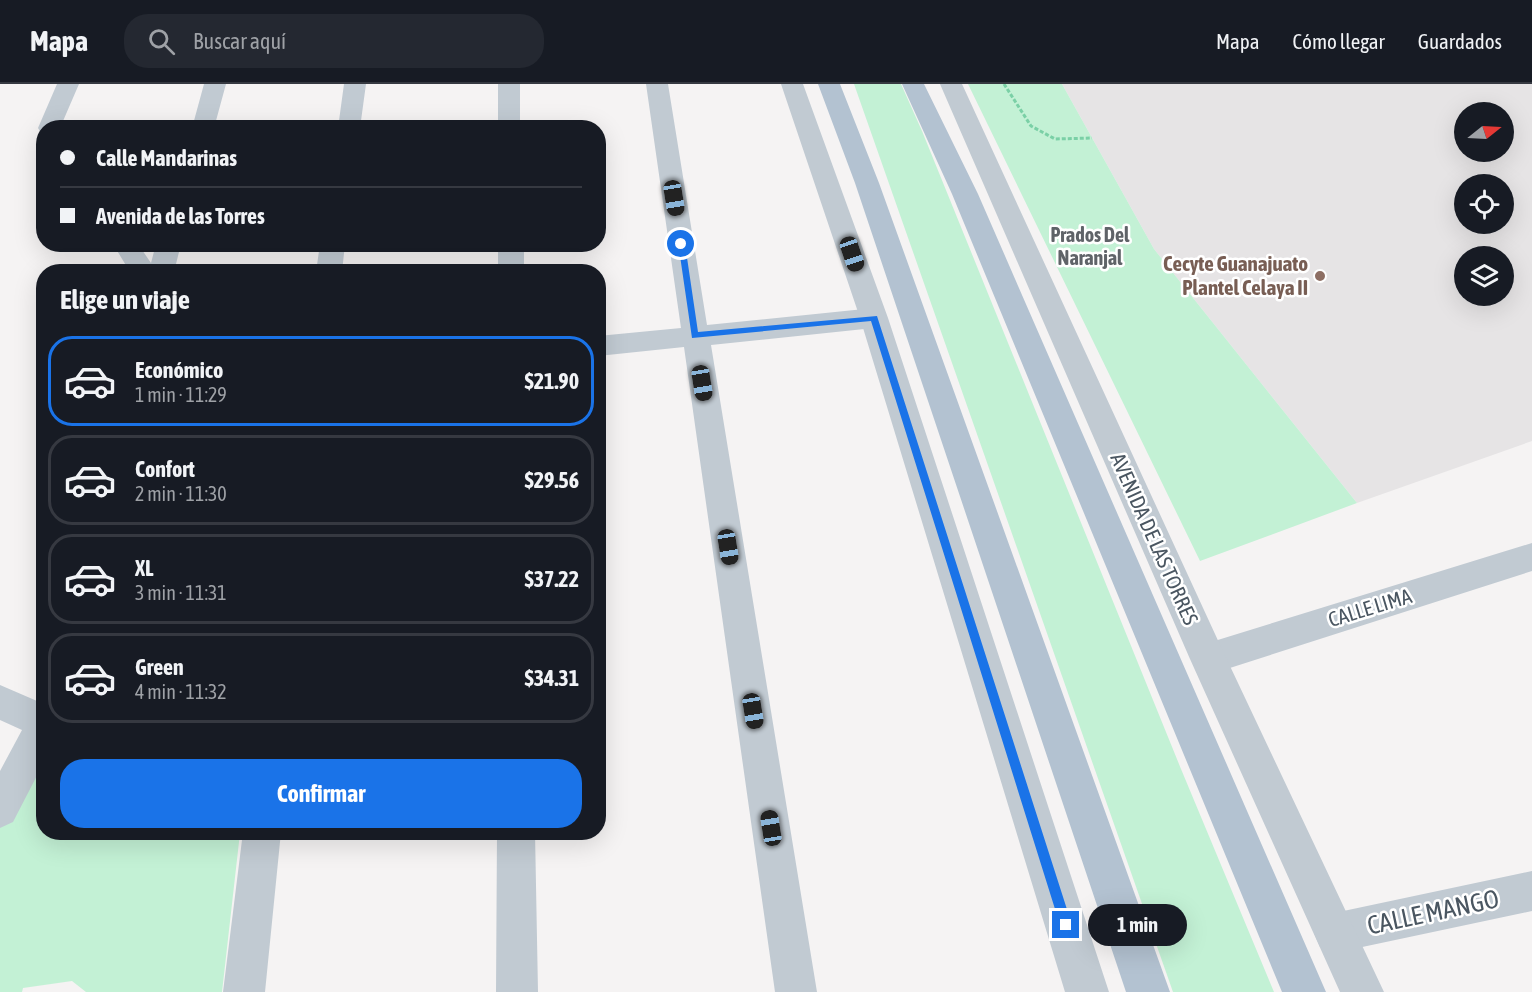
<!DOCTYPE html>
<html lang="es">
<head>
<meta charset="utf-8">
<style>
  body { margin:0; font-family:"Asap Condensed",sans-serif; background:#242831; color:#f1f3f6; height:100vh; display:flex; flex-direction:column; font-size:22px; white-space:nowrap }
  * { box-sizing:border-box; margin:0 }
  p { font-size:20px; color:#9ea1a6 }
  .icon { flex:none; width:33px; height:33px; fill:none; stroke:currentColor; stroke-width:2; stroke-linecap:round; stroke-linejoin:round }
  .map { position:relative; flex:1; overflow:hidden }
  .sheet { position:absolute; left:36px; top:180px; width:570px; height:576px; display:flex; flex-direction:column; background:#171b24; border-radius:24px; box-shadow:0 6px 24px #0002 }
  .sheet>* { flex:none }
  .top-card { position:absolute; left:36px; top:36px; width:570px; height:132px; border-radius:24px; box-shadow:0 6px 24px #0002; display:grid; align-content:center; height:132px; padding:0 24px; background:#171b24 }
  .needle { width:39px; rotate:72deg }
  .buttons { position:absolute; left:1454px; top:18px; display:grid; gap:12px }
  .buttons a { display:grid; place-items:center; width:60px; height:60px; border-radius:50%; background:#171b24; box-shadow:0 6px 24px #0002; font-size:30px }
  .end { position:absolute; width:27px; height:27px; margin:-14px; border:8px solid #1a73e8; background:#fff; box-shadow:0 0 0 3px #fff }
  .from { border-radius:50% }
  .bubble { position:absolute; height:42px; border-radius:21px; background:#171b24; box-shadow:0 6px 24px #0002; font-size:20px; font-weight:700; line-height:42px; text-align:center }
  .car { position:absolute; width:18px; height:36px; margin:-18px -9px; border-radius:8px; box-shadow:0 0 4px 2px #0007; background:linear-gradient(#222 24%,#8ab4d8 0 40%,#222 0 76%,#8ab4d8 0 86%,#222 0) }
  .top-card b { display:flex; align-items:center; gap:21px; height:57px; font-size:22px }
  .top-card b+b { border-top:2px solid #363941 }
  .top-card i { width:15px; height:15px; background:#f1f3f6 }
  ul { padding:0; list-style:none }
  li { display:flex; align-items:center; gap:18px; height:90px; margin:0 12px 9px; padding:0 12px; border:3px solid #363941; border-radius:24px }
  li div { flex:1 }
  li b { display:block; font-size:22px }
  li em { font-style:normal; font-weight:700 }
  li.on { border-color:#1a73e8 }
  li>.icon { width:54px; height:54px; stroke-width:1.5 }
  h2 { padding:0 24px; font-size:27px; line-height:72px }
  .button { display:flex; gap:12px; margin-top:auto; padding:12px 24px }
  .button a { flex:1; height:69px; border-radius:24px; background:#1a73e8; color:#fff; font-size:24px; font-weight:700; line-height:69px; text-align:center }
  header { display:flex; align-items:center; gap:36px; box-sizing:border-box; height:84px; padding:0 30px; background:#171b24; border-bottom:2px solid #363941 }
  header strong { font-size:28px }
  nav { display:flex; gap:33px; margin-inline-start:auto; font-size:21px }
  .search { width:420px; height:54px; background:#242831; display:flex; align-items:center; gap:15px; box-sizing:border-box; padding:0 21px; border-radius:24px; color:#9ea1a6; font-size:22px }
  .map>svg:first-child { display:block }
  .education { fill:#e6e4e5; fill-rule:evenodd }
  .green { fill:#c3f1d5 }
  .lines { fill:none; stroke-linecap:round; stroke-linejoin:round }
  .path { stroke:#7ad0a6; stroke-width:3; stroke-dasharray:4 2; stroke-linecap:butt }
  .minor { fill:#c1cad2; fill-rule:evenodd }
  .tertiary { fill:#c1cad2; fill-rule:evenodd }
  .primary { fill:#b3c2d1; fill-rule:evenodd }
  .route { fill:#1a73e8 }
  .education-dot { fill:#8d6e63; stroke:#fff; stroke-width:2 }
  .labels { text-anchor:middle; stroke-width:5; stroke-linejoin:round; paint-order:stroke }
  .far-quarter-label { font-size:20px; font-weight:bold; fill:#5f6368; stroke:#fff }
  .education-label { font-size:21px; font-weight:bold; fill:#785e54; stroke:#fff; text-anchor:end }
  .street-label { font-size:21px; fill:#4a5661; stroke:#fff }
  .near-street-label { font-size:26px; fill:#4a5661; stroke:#fff }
</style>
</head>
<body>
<header>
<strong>Mapa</strong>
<div class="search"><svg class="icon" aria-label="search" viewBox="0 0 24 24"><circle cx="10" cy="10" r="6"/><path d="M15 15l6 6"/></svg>Buscar aquí</div>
<nav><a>Mapa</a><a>Cómo llegar</a><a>Guardados</a></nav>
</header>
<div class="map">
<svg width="1532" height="908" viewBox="0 0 1532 908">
  <rect width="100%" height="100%" fill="#f5f3f3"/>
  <path class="education" d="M1062,0H1532V357L1357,419L1154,165ZM1464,28H1503V68H1464ZM1464,100H1503V140H1464ZM1464,172H1503V212H1464Z"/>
  <path class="green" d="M854,0H901L922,47L1181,685L1274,908H1173Z
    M968,0H1062L1154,165L1357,419L1200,477Z
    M43,657L44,748L240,749L222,908H86L72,897L23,904L22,908H0V743Z"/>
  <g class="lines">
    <path class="path" d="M1004,0L1031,42L1055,55L1092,54"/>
    <path class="minor" d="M57,0H79L60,44H44V50L41,49L38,44Z
      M204,0H226L214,44H192Z
      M344,0H366L360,44H338Z
      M498,0H520V44H498Z
      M646,0H668L707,241L874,224L883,227L887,234L883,241L874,244L711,261L817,908H775L684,263L598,272V252L681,244Z
      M113,160H138L151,179L156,160H181L174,188H130Z
      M320,160H345L342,188H316Z
      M498,160H524V188H498Z
      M1532,459V487L1208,591L1196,586L1191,575L1196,564L1208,559Z
      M0,601L44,620V678L13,738L0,744V687L22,646L0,636Z
      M243,748H281L265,908H223Z
      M497,748H535L538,908H496Z
      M1532,787V827L1334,869L1320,863L1314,849L1320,835L1334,829Z"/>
    <path class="tertiary" d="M781,0H803L888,234L1109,908H1065L860,234Z
      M940,0H962L1221,563L1384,908H1340L1190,575Z"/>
    <path class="primary" d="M818,0H840L879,99L1170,908H1126L855,99Z
      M902,0H924L978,110L1326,908H1282L952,110Z"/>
  </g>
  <path class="route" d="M678,158L685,160L698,248L877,232L1072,841L1070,845L1066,847L1062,845L1060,841L871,237L692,254Z"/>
  <circle class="education-dot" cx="1320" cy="192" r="6"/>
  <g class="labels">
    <g class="far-quarter-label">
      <text x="1090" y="158">Prados Del<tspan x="1090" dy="23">Naranjal</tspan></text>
    </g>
    <g class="education-label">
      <text x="1308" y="187">Cecyte Guanajuato<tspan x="1308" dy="24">Plantel Celaya II</tspan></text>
    </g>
    <g class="street-label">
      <text transform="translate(1154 455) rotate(66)" y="7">AVENIDA DE LAS TORRES</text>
      <text transform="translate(1370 524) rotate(-17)" y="7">CALLE LIMA</text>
    </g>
    <g class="near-street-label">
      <text transform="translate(1433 828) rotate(-12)" y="9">CALLE MANGO</text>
    </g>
  </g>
</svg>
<div class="buttons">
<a><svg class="needle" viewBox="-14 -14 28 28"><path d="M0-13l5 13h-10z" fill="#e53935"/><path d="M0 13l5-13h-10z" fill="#9ea1a6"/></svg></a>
<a><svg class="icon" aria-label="locate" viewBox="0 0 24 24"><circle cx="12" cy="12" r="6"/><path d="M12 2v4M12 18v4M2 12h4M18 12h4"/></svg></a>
<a><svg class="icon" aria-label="layers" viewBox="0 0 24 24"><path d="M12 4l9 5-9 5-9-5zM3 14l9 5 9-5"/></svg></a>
</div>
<i class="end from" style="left:681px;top:160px"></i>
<i class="end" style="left:1066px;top:841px"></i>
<div class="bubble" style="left:1088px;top:820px;width:99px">1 min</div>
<i class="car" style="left:674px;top:114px;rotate:171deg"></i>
<i class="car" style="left:852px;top:170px;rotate:161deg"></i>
<i class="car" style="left:702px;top:299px;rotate:171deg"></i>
<i class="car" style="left:728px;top:463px;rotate:171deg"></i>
<i class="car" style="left:753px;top:627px;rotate:171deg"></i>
<i class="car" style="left:771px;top:744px;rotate:351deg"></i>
<div class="top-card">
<b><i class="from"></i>Calle Mandarinas</b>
<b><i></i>Avenida de las Torres</b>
</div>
<section class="sheet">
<h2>Elige un viaje</h2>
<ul>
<li class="on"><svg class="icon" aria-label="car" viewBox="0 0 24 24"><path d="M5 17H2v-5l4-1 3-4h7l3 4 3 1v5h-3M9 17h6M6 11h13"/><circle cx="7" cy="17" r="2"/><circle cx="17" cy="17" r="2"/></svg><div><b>Económico</b><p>1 min · 11:29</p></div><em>$21.90</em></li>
<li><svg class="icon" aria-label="car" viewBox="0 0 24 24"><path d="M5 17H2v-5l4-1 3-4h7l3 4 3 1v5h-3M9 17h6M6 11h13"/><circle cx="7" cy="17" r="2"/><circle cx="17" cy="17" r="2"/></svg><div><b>Confort</b><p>2 min · 11:30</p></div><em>$29.56</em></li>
<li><svg class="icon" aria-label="car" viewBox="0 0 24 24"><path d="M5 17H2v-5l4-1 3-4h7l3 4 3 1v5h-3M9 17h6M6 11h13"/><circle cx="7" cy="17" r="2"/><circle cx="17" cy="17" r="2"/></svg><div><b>XL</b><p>3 min · 11:31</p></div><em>$37.22</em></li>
<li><svg class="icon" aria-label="car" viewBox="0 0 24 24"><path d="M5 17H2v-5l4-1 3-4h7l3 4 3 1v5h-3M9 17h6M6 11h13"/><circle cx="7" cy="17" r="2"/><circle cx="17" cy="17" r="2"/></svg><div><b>Green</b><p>4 min · 11:32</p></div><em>$34.31</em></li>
</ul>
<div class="button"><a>Confirmar</a></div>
</section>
</div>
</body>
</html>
